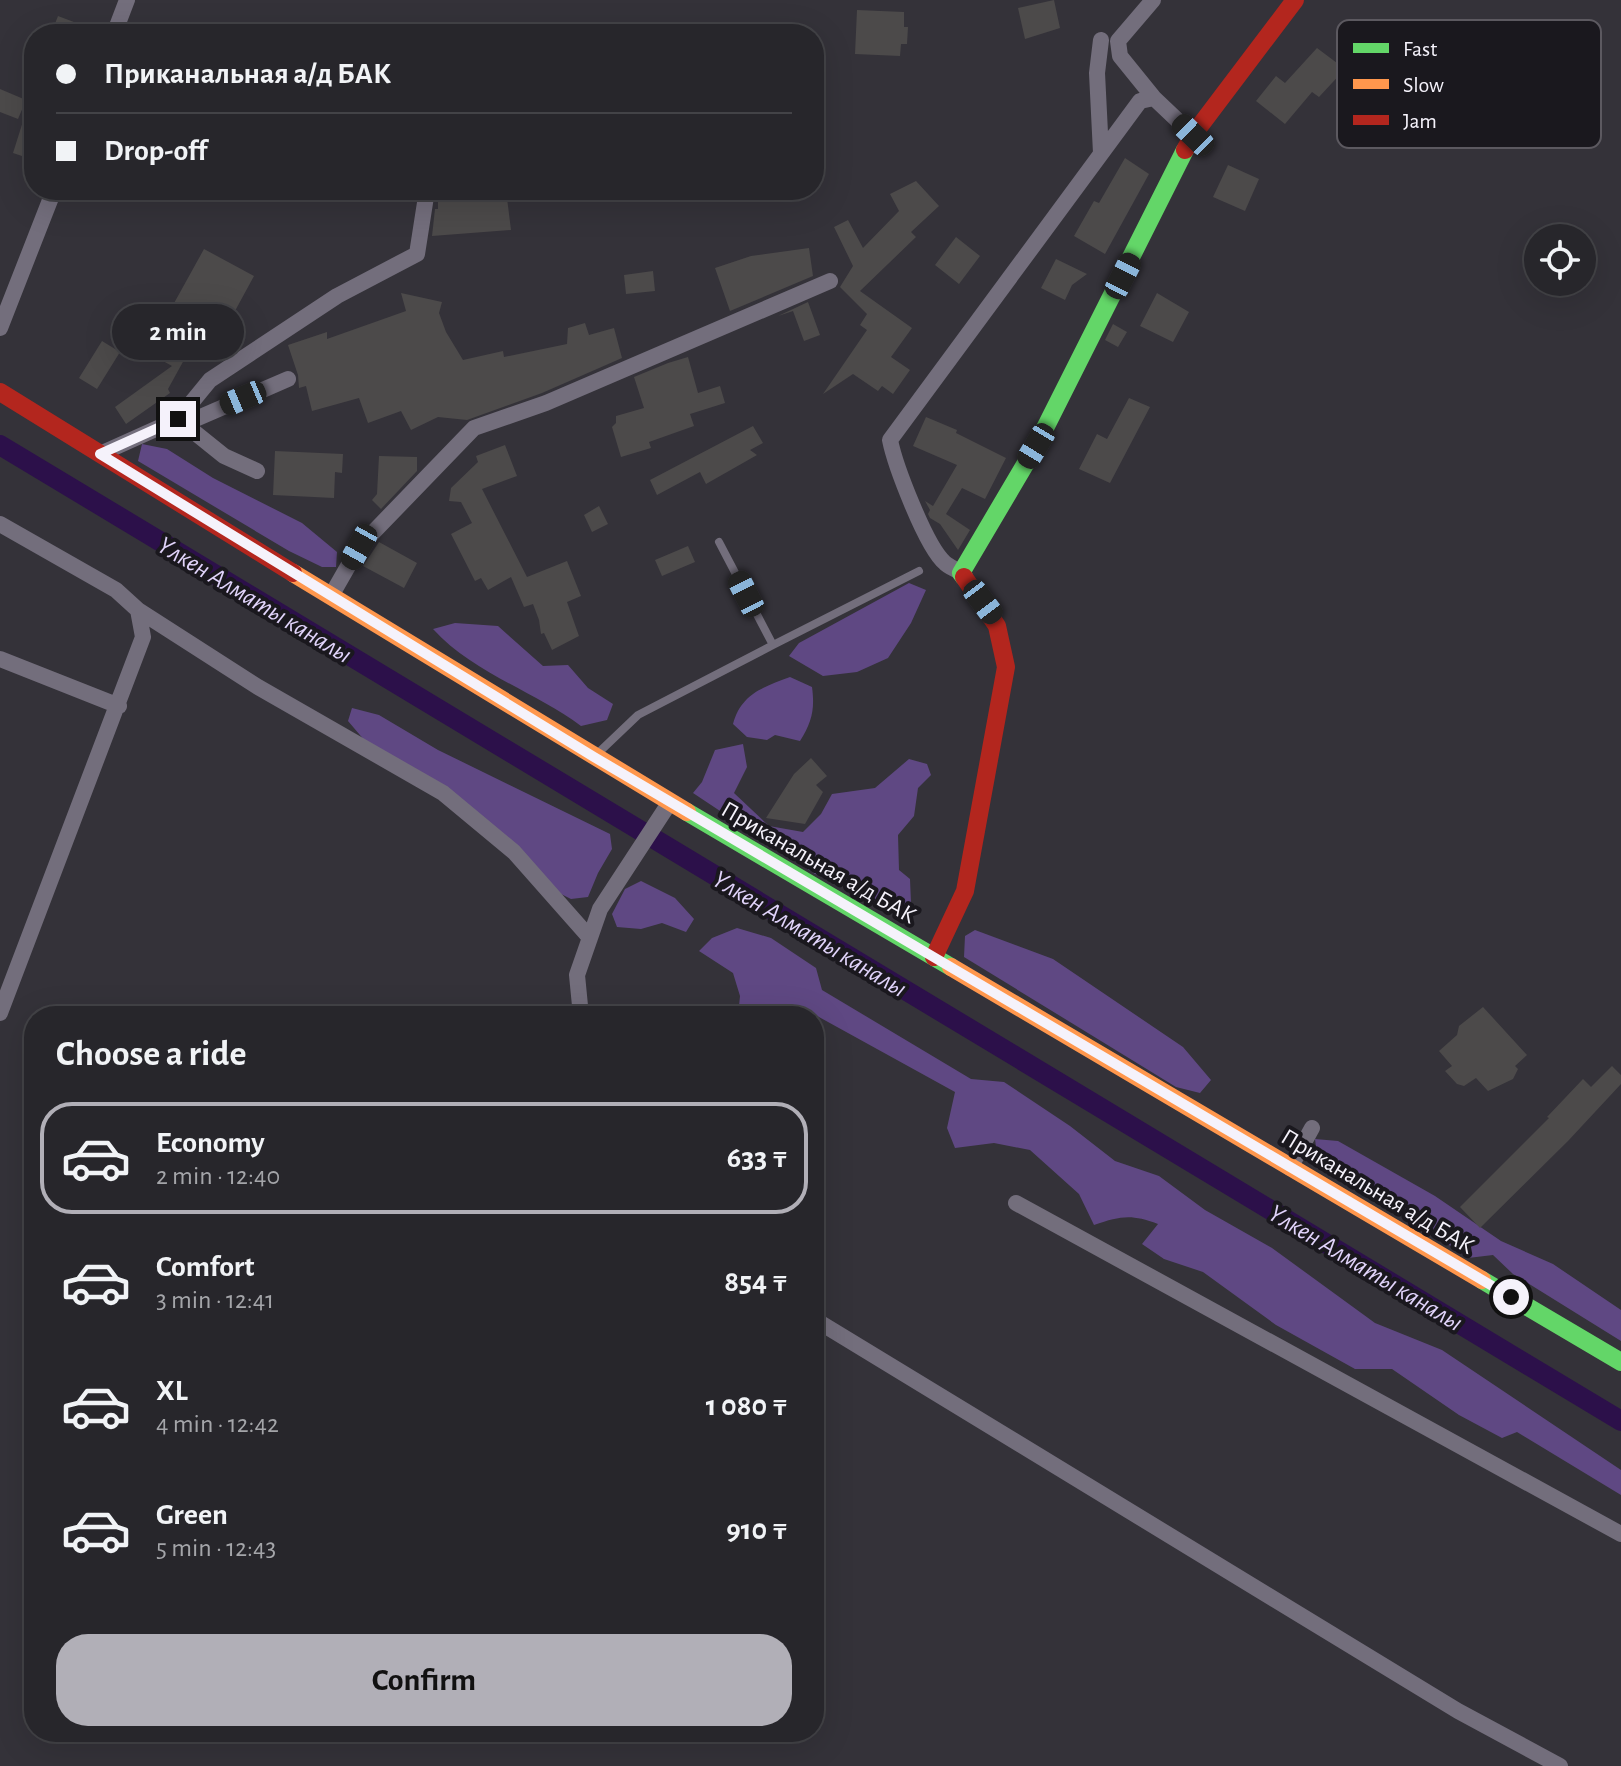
<!DOCTYPE html>
<html lang="en">
<head>
<meta charset="utf-8">
<style>
  body { margin:0; font-family:"Alegreya Sans",sans-serif; background:#333237; color:#f1f3f6; height:100vh; display:flex; flex-direction:column; font-size:30px; white-space:nowrap }
  * { box-sizing:border-box; margin:0 }
  p { font-size:26px; color:#a4a5a9 }
  .icon { flex:none; width:44px; height:44px; fill:none; stroke:currentColor; stroke-width:2; stroke-linecap:round; stroke-linejoin:round }
  .map { position:relative; flex:1; overflow:hidden }
  .side { position:absolute; left:24px; top:1006px; width:800px; height:736px; display:flex; flex-direction:column; background:#27262b; border-radius:32px; box-shadow:0 8px 32px #0002,0 0 0 2px #434347 }
  .side>* { flex:none }
  .hud { position:absolute; left:24px; top:24px; width:800px; height:176px; border-radius:32px; box-shadow:0 8px 32px #0002,0 0 0 2px #434347; display:grid; align-content:center; height:176px; padding:0 32px; background:#27262b }
  .controls { position:absolute; left:1524px; top:224px; display:grid; gap:16px }
  .controls a { display:grid; place-items:center; width:72px; height:72px; border-radius:50%; background:#27262b; box-shadow:0 8px 32px #0002,0 0 0 2px #434347; font-size:40px }
  .end { position:absolute; width:36px; height:36px; margin:-18px; border:10px solid #f5f2fb; background:#111; box-shadow:0 0 0 4px #111 }
  .from { border-radius:50% }
  .bubble { position:absolute; height:56px; border-radius:28px; background:#27262b; box-shadow:0 8px 32px #0002,0 0 0 2px #434347; font-size:26px; font-weight:600; line-height:56px; text-align:center }
  .car { position:absolute; width:24px; height:48px; margin:-24px -12px; border-radius:10px; box-shadow:0 0 6px 2px #0007; background:linear-gradient(#222 24%,#8ab4d8 0 40%,#222 0 76%,#8ab4d8 0 86%,#222 0) }
  .hud b { display:flex; align-items:center; gap:28px; height:76px; font-size:30px }
  .hud b+b { border-top:2px solid #434347 }
  .hud i { width:20px; height:20px; background:#f1f3f6 }
  ul { padding:0; list-style:none }
  li { display:flex; align-items:center; gap:24px; height:112px; margin:0 16px 12px; padding:0 16px; border:4px solid transparent; border-radius:32px }
  li div { flex:1 }
  li b { display:block; font-size:30px }
  li em { font-style:normal; font-weight:600 }
  li.selected { border-color:#b1afb7 }
  li>.icon { width:72px; height:72px; stroke-width:1.5 }
  h2 { padding:0 32px; font-size:36px; line-height:96px }
  .button { display:flex; gap:16px; margin-top:auto; padding:16px 32px }
  .button a { flex:1; height:92px; border-radius:32px; background:#b1afb7; color:#111; font-size:32px; font-weight:600; line-height:92px; text-align:center }
  .map>svg:first-child { display:block }
  .forest { fill:#5f4883 }
  .lines { fill:none; stroke-linecap:round; stroke-linejoin:round }
  .canal { stroke:#2c104a; stroke-width:20 }
  .building { fill:#4c4a4a }
  .lane { stroke:#736e7c; stroke-width:8 }
  .street { stroke:#736e7c; stroke-width:16 }
  .fast { stroke:#63d668; stroke-width:18 }
  .slow { stroke:#ff974d; stroke-width:18 }
  .jam { stroke:#b3261e; stroke-width:18 }
  .route { stroke:#f5f2fb; stroke-width:10 }
  .labels { text-anchor:middle; stroke-width:8; stroke-linejoin:round; paint-order:stroke }
  .street-label { font-size:24px; fill:#f5f2fb; stroke:#1a181e }
  .water-label { font-size:26px; font-style:italic; fill:#e1d4fb; stroke:#1a181e }
  .key { fill:#1a181e; stroke:#5c5960; stroke-width:2 }
  .key-label { font-size:22px; fill:#f5f2fb }
</style>
</head>
<body>
<div class="map">
<svg width="1621" height="1766" viewBox="0 0 1621 1766">
  <rect width="100%" height="100%" fill="#343239"/>
  <path class="forest" d="M142,444L167,449L213,478L302,523L337,552L336,567H322L289,551L138,461Z
    M909,583L926,590L911,623L888,658L857,672L823,676L789,656L799,643Z
    M455,623L498,626L543,666L568,665L588,688L613,704L607,720L581,726C534,691 473,673 433,629Z
    M790,677L812,687C815,709 812,722 800,741L775,735L767,740L747,737L733,724C741,694 763,687 790,677Z
    M352,708L379,715L438,750L610,834L612,849L598,873L588,897L571,899L555,891L518,849L371,748L348,721Z
    M743,744L747,767L734,793L769,826L803,832L821,814L832,794L875,788L909,759L927,764L931,775L918,788L914,816L898,835L899,870L910,879L911,903L903,914L887,912L837,880L815,874L693,793L702,782L715,750Z
    M641,881L675,898L694,919L686,932L662,923L641,929L617,927L612,914L625,889Z
    M737,928L771,938L816,968L822,990L971,1079L1004,1082L1070,1126L1115,1161L1159,1176L1205,1210L1272,1248L1375,1323L1442,1350L1621,1470V1495L1517,1432L1502,1438L1459,1415L1392,1369H1355L1276,1325L1203,1272L1164,1259L1142,1244L1158,1224C1131,1214 1121,1216 1094,1225L1079,1194L1030,1150L994,1143L955,1148L947,1128L955,1092L799,1006L787,1016H738L740,996L733,973L699,951L712,938Z
    M975,930L1053,959L1183,1047L1211,1080L1200,1093L1176,1087L964,957L965,936Z
    M1315,1139L1338,1141L1435,1196L1501,1241L1553,1264L1621,1310V1341L1513,1274L1493,1255L1468,1258L1413,1220L1318,1163Z"/>
  <g class="lines">
    <path class="canal" d="M0,445L1621,1421"/>
  </g>
  <path class="building" d="M1054,0L1060,28L1025,39L1018,8Z
    M857,10L904,12V27H908L907,44H901L900,56L855,54Z
    M58,16L103,33V34H51Z
    M1317,48L1345,69L1319,97L1312,92L1285,124L1256,101L1276,76L1285,83Z
    M0,89L26,100L18,119L0,112Z
    M31,96H34V160L13,153Z
    M1125,158L1149,174L1105,254L1074,236L1094,201L1099,203Z
    M1228,165L1259,179L1245,211L1213,197Z
    M916,181L939,206L911,232L916,237L860,291L912,328L891,357L910,370L893,394L882,386L878,391L853,374L823,394L867,330L860,325L867,314L840,287L853,266L834,227L848,220L863,248L899,211L890,194Z
    M438,190H506L511,230L432,236L435,209H438Z
    M956,237L980,256L959,284L935,265Z
    M809,248L813,276L730,311L715,268L751,256Z
    M204,249L254,276L223,333L231,349L207,362L195,340L168,389L170,393L126,424L115,407L172,366L147,352Z
    M1056,259L1087,274L1072,285L1065,300L1041,288Z
    M653,271L655,291L626,294L624,275Z
    M401,293L442,302L439,313L446,332L463,360L503,351L504,357L567,344L568,328L585,323L589,335L614,328L622,358L542,393L467,420L438,417L411,430L401,411L368,423L359,398L312,411L306,386L299,388L298,375L288,345L327,332V339L406,311Z
    M1157,293L1189,312L1173,342L1140,326Z
    M808,302L820,335L804,341L793,311L778,316Z
    M1113,324L1127,332L1118,347L1105,340Z
    M102,341L120,352L97,389L79,378Z
    M688,357L698,393L720,386L725,403L690,414L694,426L649,442L651,448L621,457L612,427L616,423V416L644,408L634,377L668,363Z
    M1129,398L1150,407L1110,483L1079,469L1097,434L1107,439Z
    M926,417L957,430L956,433L1006,458L985,499L962,488L946,514L970,530L958,550L940,524L930,518L928,514L930,510L925,501L933,506L957,465L913,446Z
    M753,426L763,443L750,450L757,455L706,484L700,472L657,495L650,480Z
    M505,445L517,476L482,489L527,577L567,561L581,596L567,602L579,636L552,650L544,633L541,634L539,620L533,604L524,607L511,577L488,590L481,578L475,581L451,534L472,523L461,502L449,501L451,488L478,462L476,456Z
    M275,451L343,454L342,473L335,472L334,498L273,495Z
    M379,456L417,457V471L381,509L372,500L377,494Z
    M599,506L608,524L592,532L584,515Z
    M379,542L417,563L404,588L363,566Z
    M688,546L695,562L662,576L655,560Z
    M811,758L827,776L816,785L823,792L805,824L766,818L794,774Z
    M1483,1007L1527,1055L1515,1066L1518,1069L1513,1079L1488,1091L1476,1078L1464,1086L1457,1084L1445,1071L1452,1066L1439,1051L1457,1035L1459,1026Z
    M1612,1066L1621,1075V1084L1568,1141L1480,1228L1460,1207L1549,1118L1547,1117L1583,1079L1591,1087Z"/>
  <g class="lines">
    <path class="lane" d="M773,645L919,571
      M595,756L638,715L773,645L719,542"/>
    <path class="street" d="M1153,0L1118,41L1120,56L1154,98
      M114,34L127,0
      M1101,153L1097,73L1101,40
      M0,328L54,190
      M178,419L198,418L288,379
      M178,419L224,456L257,471
      M100,454L178,419L210,380L337,296L417,254L427,190
      M0,524L116,590L138,610L143,637L0,1013
      M961,573C956,569 949,567 945,563C926,547 895,465 890,440L1140,101L1154,98L1193,135
      M331,596L359,547L474,428L546,403L830,281
      M138,610L258,687L443,793L514,852L590,938
      M0,659L119,706
      M581,1016L577,975L600,909L670,802
      M1290,1168L1312,1128
      M1016,1203L1621,1534
      M814,1319L1458,1711L1560,1766"/>
    <path class="fast" d="M964,577L961,573L1036,446L1185,150
      M687,812L951,967
      M1482,1280L1621,1362"/>
    <path class="slow" d="M293,573L687,812
      M951,967L1482,1280"/>
    <path class="jam" d="M1185,150L1193,135L1295,0
      M0,392L293,573
      M934,957L965,891L1006,667L997,626L964,577"/>
  </g>
  <g class="lines">
    <path class="route" d="M178,419L100,454L594,757L1511,1297"/>
  </g>
  <g class="labels">
    <g class="street-label">
      <text transform="translate(819 862) rotate(30)" y="8">Приканальная а/д БАК</text>
      <text transform="translate(1378 1191) rotate(31)" y="8">Приканальная а/д БАК</text>
    </g>
    <g class="water-label">
      <text transform="translate(255 599) rotate(31)" y="9">Үлкен Алматы каналы</text>
      <text transform="translate(810 933) rotate(31)" y="9">Үлкен Алматы каналы</text>
      <text transform="translate(1366 1267) rotate(31)" y="9">Үлкен Алматы каналы</text>
    </g>
  </g>
  <rect x="1337" y="20" width="264" height="128" rx="12" class="key"/>
  <rect x="1353" y="43" width="36" height="10" fill="#63d668"/>
  <rect x="1353" y="79" width="36" height="10" fill="#ff974d"/>
  <rect x="1353" y="115" width="36" height="10" fill="#b3261e"/>
  <g class="key-label">
    <text x="1403" y="56">Fast</text>
    <text x="1403" y="92">Slow</text>
    <text x="1403" y="128">Jam</text>
  </g>
</svg>
<div class="controls">
<a><svg class="icon" aria-label="locate" viewBox="0 0 24 24"><circle cx="12" cy="12" r="6"/><path d="M12 2v4M12 18v4M2 12h4M18 12h4"/></svg></a>
</div>
<i class="end from" style="left:1511px;top:1297px"></i>
<i class="end" style="left:178px;top:419px"></i>
<div class="bubble" style="left:112px;top:304px;width:132px">2 min</div>
<i class="car" style="left:1193px;top:135px;rotate:314deg"></i>
<i class="car" style="left:1123px;top:276px;rotate:27deg"></i>
<i class="car" style="left:243px;top:398px;rotate:247deg"></i>
<i class="car" style="left:1036px;top:446px;rotate:211deg"></i>
<i class="car" style="left:359px;top:547px;rotate:209deg"></i>
<i class="car" style="left:746px;top:594px;rotate:333deg"></i>
<i class="car" style="left:983px;top:602px;rotate:143deg"></i>
<div class="hud">
<b><i class="from"></i>Приканальная а/д БАК</b>
<b><i></i>Drop-off</b>
</div>
<section class="side">
<h2>Choose a ride</h2>
<ul>
<li class="selected"><svg class="icon" aria-label="car" viewBox="0 0 24 24"><path d="M5 17H2v-5l4-1 3-4h7l3 4 3 1v5h-3M9 17h6M6 11h13"/><circle cx="7" cy="17" r="2"/><circle cx="17" cy="17" r="2"/></svg><div><b>Economy</b><p>2 min · 12:40</p></div><em>633 ₸</em></li>
<li><svg class="icon" aria-label="car" viewBox="0 0 24 24"><path d="M5 17H2v-5l4-1 3-4h7l3 4 3 1v5h-3M9 17h6M6 11h13"/><circle cx="7" cy="17" r="2"/><circle cx="17" cy="17" r="2"/></svg><div><b>Comfort</b><p>3 min · 12:41</p></div><em>854 ₸</em></li>
<li><svg class="icon" aria-label="car" viewBox="0 0 24 24"><path d="M5 17H2v-5l4-1 3-4h7l3 4 3 1v5h-3M9 17h6M6 11h13"/><circle cx="7" cy="17" r="2"/><circle cx="17" cy="17" r="2"/></svg><div><b>XL</b><p>4 min · 12:42</p></div><em>1 080 ₸</em></li>
<li><svg class="icon" aria-label="car" viewBox="0 0 24 24"><path d="M5 17H2v-5l4-1 3-4h7l3 4 3 1v5h-3M9 17h6M6 11h13"/><circle cx="7" cy="17" r="2"/><circle cx="17" cy="17" r="2"/></svg><div><b>Green</b><p>5 min · 12:43</p></div><em>910 ₸</em></li>
</ul>
<div class="button"><a>Confirm</a></div>
</section>
</div>
</body>
</html>
